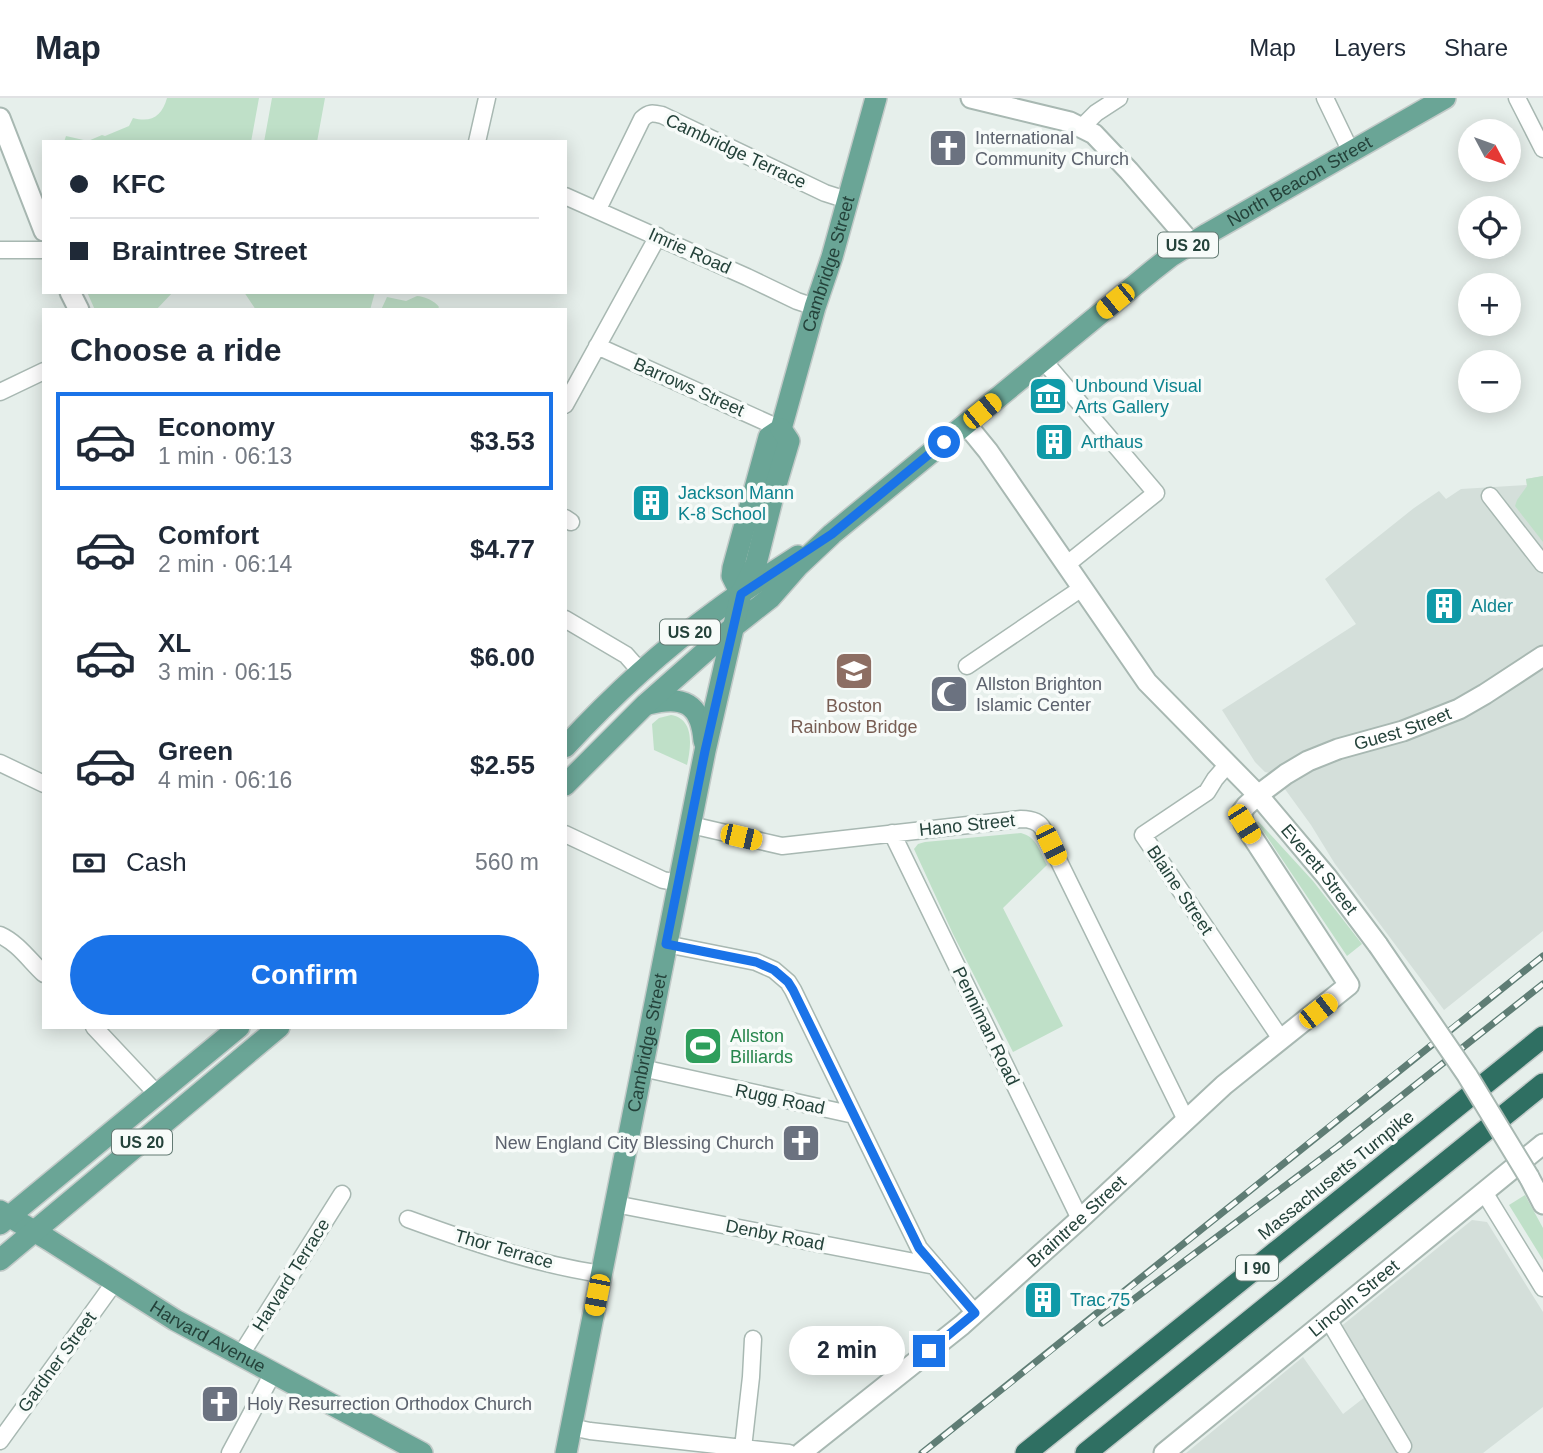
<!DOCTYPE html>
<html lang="en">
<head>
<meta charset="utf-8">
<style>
  body { margin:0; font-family:Helvetica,sans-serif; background:#f6f6f7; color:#1f2937; height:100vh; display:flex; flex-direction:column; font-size:26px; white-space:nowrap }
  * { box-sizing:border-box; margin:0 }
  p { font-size:23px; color:#747a83 }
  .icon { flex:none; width:38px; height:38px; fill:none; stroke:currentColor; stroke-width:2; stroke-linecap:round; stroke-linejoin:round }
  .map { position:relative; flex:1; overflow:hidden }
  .side { position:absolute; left:42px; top:210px; width:525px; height:721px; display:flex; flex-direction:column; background:#fff; border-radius:0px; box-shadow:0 4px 18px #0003 }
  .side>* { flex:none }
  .banner { position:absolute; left:42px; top:42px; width:525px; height:154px; border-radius:0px; box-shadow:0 4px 18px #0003; display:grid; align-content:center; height:154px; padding:0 28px; background:#fff }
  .needle { width:46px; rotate:131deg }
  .fabs { position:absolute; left:1458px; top:21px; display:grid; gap:14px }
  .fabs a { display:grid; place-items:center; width:63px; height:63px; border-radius:50%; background:#fff; box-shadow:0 4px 18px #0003; font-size:35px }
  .end { position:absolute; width:32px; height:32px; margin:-16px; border:9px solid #1a73e8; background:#fff; box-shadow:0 0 0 4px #fff }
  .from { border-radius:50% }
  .bubble { position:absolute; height:49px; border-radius:24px; background:#fff; box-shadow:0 4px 18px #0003; font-size:23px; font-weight:700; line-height:49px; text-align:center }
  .car { position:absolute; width:21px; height:42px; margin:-21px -10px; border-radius:9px; box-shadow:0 0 5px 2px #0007; background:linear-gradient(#f5c518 24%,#345 0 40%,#f5c518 0 76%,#345 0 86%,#f5c518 0) }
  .banner b { display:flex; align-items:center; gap:24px; height:66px; font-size:26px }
  .banner b+b { border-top:2px solid #e0e1e3 }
  .banner i { width:18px; height:18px; background:#1f2937 }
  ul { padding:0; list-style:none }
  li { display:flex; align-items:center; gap:21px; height:98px; margin:0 14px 10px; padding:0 14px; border:4px solid transparent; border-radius:0px }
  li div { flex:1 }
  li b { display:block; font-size:26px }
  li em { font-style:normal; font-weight:700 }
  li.current { border-color:#1a73e8 }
  li>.icon { width:63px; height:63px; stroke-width:1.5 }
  h2 { padding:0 28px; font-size:32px; line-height:84px }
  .pay { display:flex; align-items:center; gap:18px; height:77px; padding:0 28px; font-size:26px }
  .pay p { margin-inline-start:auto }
  .button { display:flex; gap:14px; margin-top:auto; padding:14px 28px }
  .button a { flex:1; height:80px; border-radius:42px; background:#1a73e8; color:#fff; font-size:28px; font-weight:700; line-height:80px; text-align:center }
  header { display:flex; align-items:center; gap:42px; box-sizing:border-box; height:98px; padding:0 35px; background:#fff; border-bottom:2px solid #e0e1e3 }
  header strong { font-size:33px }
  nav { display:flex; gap:38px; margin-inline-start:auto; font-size:24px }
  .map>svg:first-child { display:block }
  .built { fill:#d4dfda }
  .green { fill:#bfe0c8 }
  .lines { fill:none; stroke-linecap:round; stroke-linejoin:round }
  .minor-casing { stroke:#a8b8b2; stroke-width:19 }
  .tertiary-casing { stroke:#a8b8b2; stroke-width:23 }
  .primary-casing { stroke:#c2cac8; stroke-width:24 }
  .motorway-casing { stroke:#c2cac8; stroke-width:24 }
  .minor { stroke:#fff; stroke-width:16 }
  .tertiary { stroke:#fff; stroke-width:19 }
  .primary { stroke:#6aa596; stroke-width:21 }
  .motorway { stroke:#2f6f62; stroke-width:21 }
  .rail-casing { stroke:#5f7d75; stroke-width:7 }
  .rail { stroke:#f7fbf9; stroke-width:4.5; stroke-dasharray:13; stroke-linecap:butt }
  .tertiary-bridge-casing { stroke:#a8b8b2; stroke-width:23; stroke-linecap:butt }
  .tertiary-bridge { stroke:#fff; stroke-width:19 }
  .route { stroke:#1a73e8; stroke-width:9 }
  .labels { text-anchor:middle; stroke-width:7; stroke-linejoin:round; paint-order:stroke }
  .shield { fill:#f7fbf9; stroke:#637a73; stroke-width:2 }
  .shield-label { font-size:16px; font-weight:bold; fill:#24423a }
  .worship-label { font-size:18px; fill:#5b616d; stroke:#f7fbf9; text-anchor:start }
  .street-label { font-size:18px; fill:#24423a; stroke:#f7fbf9 }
  .culture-label { font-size:18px; fill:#0d838f; stroke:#f7fbf9; text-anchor:start }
  .education-label { font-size:18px; fill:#785e54; stroke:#f7fbf9 }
  .leisure-label { font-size:18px; fill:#27864d; stroke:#f7fbf9; text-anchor:start }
</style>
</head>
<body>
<header>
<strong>Map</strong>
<nav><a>Map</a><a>Layers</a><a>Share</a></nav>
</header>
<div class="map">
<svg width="1543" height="1355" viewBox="0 0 1543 1355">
  <rect width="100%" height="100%" fill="#e6efeb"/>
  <path class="built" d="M1543,378V833L1444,912L1335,766L1311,727L1274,676L1265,674L1255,664L1222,612L1356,526L1325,481L1414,410L1439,393L1446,401L1461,391L1527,387L1526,381Z
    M1472,1122L1487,1124L1543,1214V1309L1483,1355H1186L1303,1259L1343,1316L1365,1299L1339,1230Z"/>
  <path class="green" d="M167,0H259L251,44H64L66,38L88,43L102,37L105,38L129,28L133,20C152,25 162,18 167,0Z
    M272,0H325L317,44H264Z
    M87,194H173L156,212H95Z
    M244,194H375L370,212H256Z
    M417,198C424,198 435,203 439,209L437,212H381L387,199L406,203Z
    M1543,378V444L1515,408L1517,402L1527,388L1526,381Z
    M671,617C695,621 691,649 687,667L654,652L652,626L659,620Z
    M1258,723L1313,783L1362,846L1347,858L1257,724Z
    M1021,735C1037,739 1040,754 1047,767L1003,810L1063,928L1013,954L953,836L914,751L918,746L925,744Z
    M1525,1097L1543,1130V1162L1509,1107Z"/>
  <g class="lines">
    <g class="minor-casing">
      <path id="minor" d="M1325,0L1351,54
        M1517,0L1543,51
        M1082,29L1096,15L1119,0
        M477,44L487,0
        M565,98L747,179L797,203L815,209
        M598,111L642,21C649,14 653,15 662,17L825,95L847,102
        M0,152H44
        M597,248L781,331
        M1043,262L1156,395L1066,467
        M0,294L44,273
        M565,307L658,138
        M1490,398L1543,466
        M565,420L571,424
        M565,521L626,557L641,574
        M967,568L1082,490
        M0,665L44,686
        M1228,666L1215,681L1207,694L1143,737L1281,941
        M691,727L782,748L1021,721C1031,721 1039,723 1043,731L1186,1022
        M892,735L1080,1121
        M565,736L663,782L679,785
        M0,837C18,845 30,863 44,876
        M666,846L756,864L774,872L788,884L793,892L854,1017
        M94,929L157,996
        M642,970L854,1017L919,1150L975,1215
        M1484,1094L1543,1190
        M615,1106L935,1168
        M408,1121C471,1144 535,1166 601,1176
        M1328,1221L1403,1348
        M240,1258L342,1096
        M571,1329L590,1333L789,1355
        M0,1343L114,1185
        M743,1350L751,1279L753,1241
        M230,1355L273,1275"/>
    </g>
    <g class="tertiary-casing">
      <g id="tertiary">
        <path d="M971,0L1070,24L1094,36L1129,73L1191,145"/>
        <path d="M0,20L44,133"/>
        <path d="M70,194L79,212"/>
        <path id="s1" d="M966,326L988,353L1147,584L1258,697L1327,779L1378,847"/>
        <path d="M1529,1079L1543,1106"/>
        <path id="s2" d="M801,1355L962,1227L1080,1121L1224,987L1349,887L1244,726L1241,715L1246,708L1258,697L1286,676L1308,663L1338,651L1403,633L1459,611L1485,596L1543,558"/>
        <path id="s3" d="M1164,1355L1543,1046"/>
      </g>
    </g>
    <g class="primary-casing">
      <g id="primary">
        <path id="s4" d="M741,496L732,478L733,470L769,339L781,331L815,209L832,159L876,0"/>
        <path d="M648,606C683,597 701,605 704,643"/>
        <path d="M565,649C612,598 662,552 717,512C743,492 771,476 798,458"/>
        <path id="s5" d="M565,687L646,606L732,530L770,500L798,468L832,436L1152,173L1171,158L1207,136L1445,0"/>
        <path id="s6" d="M0,1113L49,1142L175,1222L422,1355"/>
        <path d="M0,1126L239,929"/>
        <path d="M0,1162L279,929"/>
        <path id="s7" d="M566,1355L705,653L741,496L756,466L775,390L789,343L781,331"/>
      </g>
    </g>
    <g class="motorway-casing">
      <path id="motorway" d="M1026,1355L1543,939
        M1086,1355L1543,986"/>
    </g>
    <use href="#minor" class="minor"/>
    <use href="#tertiary" class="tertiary"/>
    <use href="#primary" class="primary"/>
    <use href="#motorway" class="motorway"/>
    <g class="rail-casing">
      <path id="rail" d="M1102,1225L1337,1049L1543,886
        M922,1355C1130,1191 1335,1022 1543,858"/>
    </g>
    <use href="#rail" class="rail"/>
    <g class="tertiary-bridge-casing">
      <path id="tertiary-bridge" d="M1378,847L1467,977L1529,1079"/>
    </g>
    <use href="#tertiary-bridge" class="tertiary-bridge"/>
  </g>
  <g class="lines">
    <path class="route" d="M929,1253L975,1215L919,1150L793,892L788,884L774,872L756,864L666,846L705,653L741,496L832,436L944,344"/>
  </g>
  <defs>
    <g id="church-square" transform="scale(2.0125)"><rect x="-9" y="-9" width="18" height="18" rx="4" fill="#6b7280" stroke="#f7fbf9"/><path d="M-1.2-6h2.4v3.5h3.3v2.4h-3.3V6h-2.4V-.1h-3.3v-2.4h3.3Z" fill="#fff"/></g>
    <g id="museum-square" transform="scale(2.0125)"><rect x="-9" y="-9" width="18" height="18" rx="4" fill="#0f9aa8" stroke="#f7fbf9"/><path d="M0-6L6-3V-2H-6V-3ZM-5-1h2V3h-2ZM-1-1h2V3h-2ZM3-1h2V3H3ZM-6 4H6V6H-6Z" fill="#fff"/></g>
    <g id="building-square" transform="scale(2.0125)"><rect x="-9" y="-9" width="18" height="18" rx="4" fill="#0f9aa8" stroke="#f7fbf9"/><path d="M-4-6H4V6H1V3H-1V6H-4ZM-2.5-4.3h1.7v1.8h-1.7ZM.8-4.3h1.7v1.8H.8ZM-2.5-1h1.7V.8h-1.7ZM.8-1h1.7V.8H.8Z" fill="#fff"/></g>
    <g id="school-square" transform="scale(2.0125)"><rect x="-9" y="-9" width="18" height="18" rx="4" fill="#8d6e63" stroke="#f7fbf9"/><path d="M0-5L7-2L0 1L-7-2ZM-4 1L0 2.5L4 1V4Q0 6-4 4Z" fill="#fff"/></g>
    <g id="mosque-square" transform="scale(2.0125)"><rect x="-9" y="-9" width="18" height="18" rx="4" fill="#6b7280" stroke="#f7fbf9"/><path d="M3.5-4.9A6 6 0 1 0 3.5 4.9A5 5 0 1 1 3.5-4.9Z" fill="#fff"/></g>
    <g id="stadium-square" transform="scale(2.0125)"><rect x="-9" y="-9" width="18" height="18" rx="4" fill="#2e9e5b" stroke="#f7fbf9"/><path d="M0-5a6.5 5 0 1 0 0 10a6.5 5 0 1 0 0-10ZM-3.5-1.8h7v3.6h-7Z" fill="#fff"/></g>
  </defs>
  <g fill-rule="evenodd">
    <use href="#church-square" x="948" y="50"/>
    <use href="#museum-square" x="1048" y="298"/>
    <use href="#building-square" x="1054" y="344"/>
    <use href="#building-square" x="651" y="405"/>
    <use href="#building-square" x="1444" y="508"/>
    <use href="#school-square" x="854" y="573"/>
    <use href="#mosque-square" x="949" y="596"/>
    <use href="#stadium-square" x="703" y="948"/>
    <use href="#church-square" x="801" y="1045"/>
    <use href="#building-square" x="1043" y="1202"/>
    <use href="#church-square" x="220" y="1306"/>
  </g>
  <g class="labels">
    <g class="shield">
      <rect x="1158" y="134.5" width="60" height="25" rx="5"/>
      <rect x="660" y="521.5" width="60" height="25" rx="5"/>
      <rect x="112" y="1031.5" width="60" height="25" rx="5"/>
      <rect x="1236" y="1157.5" width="42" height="25" rx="5"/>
    </g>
    <g class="shield-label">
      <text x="1188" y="153">US 20</text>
      <text x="690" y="540">US 20</text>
      <text x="142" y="1050">US 20</text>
      <text x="1257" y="1176">I 90</text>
    </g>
    <g class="worship-label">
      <text x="975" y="46">International<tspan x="975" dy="21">Community Church</tspan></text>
      <text x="976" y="592">Allston Brighton<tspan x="976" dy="21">Islamic Center</tspan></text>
      <text x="774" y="1051" text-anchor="end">New England City Blessing Church</text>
      <text x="247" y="1312">Holy Resurrection Orthodox Church</text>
    </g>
    <g class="street-label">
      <text transform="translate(736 53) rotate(25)" y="6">Cambridge Terrace</text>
      <text dy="6" stroke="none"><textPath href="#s5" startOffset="954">North Beacon Street</textPath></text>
      <text transform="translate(690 153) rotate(24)" y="6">Imrie Road</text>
      <text dy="6" stroke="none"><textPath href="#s4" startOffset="350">Cambridge Street</textPath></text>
      <text transform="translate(689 289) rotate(24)" y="6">Barrows Street</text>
      <text dy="6" stroke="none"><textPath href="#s2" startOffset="1110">Guest Street</textPath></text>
      <text transform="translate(967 727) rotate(-6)" y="6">Hano Street</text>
      <text dy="6" stroke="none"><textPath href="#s1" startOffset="570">Everett Street</textPath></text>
      <text transform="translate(1180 792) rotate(56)" y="6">Blaine Street</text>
      <text transform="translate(986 928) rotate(64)" y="6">Penniman Road</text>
      <text dy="6" stroke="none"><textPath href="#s7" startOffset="418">Cambridge Street</textPath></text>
      <text transform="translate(780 1001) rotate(12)" y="6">Rugg Road</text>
      <text transform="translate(1336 1077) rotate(-39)" y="6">Massachusetts Turnpike</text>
      <text dy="6" stroke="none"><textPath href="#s2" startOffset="360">Braintree Street</textPath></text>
      <text transform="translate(775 1137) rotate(11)" y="6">Denby Road</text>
      <text transform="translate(504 1151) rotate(16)" y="6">Thor Terrace</text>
      <text transform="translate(291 1177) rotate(-58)" y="6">Harvard Terrace</text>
      <text dy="6" stroke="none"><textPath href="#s3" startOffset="245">Lincoln Street</textPath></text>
      <text dy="6" stroke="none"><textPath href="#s6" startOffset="243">Harvard Avenue</textPath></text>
      <text transform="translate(57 1264) rotate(-54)" y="6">Gardner Street</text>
    </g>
    <g class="culture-label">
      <text x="1075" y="294">Unbound Visual<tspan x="1075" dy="21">Arts Gallery</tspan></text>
      <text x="1081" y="350">Arthaus</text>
      <text x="678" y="401">Jackson Mann<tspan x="678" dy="21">K-8 School</tspan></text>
      <text x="1471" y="514">Alder</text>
      <text x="1070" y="1208">Trac 75</text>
    </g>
    <g class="education-label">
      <text x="854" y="614">Boston<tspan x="854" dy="21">Rainbow Bridge</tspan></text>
    </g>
    <g class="leisure-label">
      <text x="730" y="944">Allston<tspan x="730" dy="21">Billiards</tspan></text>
    </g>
  </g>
</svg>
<div class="fabs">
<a><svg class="needle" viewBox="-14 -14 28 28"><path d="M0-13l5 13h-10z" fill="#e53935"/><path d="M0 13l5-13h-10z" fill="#747a83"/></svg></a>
<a><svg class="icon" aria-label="locate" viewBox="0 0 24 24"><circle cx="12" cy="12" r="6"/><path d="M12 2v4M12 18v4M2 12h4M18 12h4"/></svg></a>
<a>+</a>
<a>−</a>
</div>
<i class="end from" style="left:944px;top:344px"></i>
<i class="end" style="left:929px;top:1253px"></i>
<div class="bubble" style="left:789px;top:1228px;width:116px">2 min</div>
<i class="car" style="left:1115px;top:203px;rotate:231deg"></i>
<i class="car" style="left:982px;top:313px;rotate:51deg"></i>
<i class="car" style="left:1244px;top:726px;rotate:148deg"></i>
<i class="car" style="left:741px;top:739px;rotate:103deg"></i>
<i class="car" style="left:1051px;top:747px;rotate:154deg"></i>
<i class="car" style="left:1318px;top:913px;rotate:52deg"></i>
<i class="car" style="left:597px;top:1197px;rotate:191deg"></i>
<div class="banner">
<b><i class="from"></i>KFC</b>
<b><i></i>Braintree Street</b>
</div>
<section class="side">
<h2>Choose a ride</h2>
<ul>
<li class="current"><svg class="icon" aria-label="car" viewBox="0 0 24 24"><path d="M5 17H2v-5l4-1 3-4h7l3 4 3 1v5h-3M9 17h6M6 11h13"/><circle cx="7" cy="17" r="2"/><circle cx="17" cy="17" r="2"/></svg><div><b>Economy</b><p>1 min · 06:13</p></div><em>$3.53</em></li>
<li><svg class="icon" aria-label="car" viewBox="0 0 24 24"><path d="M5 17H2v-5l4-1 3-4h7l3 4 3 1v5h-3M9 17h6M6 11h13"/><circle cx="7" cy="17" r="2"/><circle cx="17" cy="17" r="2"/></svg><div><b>Comfort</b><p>2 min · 06:14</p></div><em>$4.77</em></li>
<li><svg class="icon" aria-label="car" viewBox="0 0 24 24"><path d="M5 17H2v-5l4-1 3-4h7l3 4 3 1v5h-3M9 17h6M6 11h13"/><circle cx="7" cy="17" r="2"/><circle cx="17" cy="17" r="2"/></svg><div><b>XL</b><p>3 min · 06:15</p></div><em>$6.00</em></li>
<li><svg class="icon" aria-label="car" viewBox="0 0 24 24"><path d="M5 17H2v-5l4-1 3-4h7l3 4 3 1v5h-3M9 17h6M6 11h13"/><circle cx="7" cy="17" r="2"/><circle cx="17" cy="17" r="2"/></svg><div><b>Green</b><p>4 min · 06:16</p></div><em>$2.55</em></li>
</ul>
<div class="pay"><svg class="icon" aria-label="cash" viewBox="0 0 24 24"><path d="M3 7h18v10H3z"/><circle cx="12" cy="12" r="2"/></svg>Cash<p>560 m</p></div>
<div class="button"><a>Confirm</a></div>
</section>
</div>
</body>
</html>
